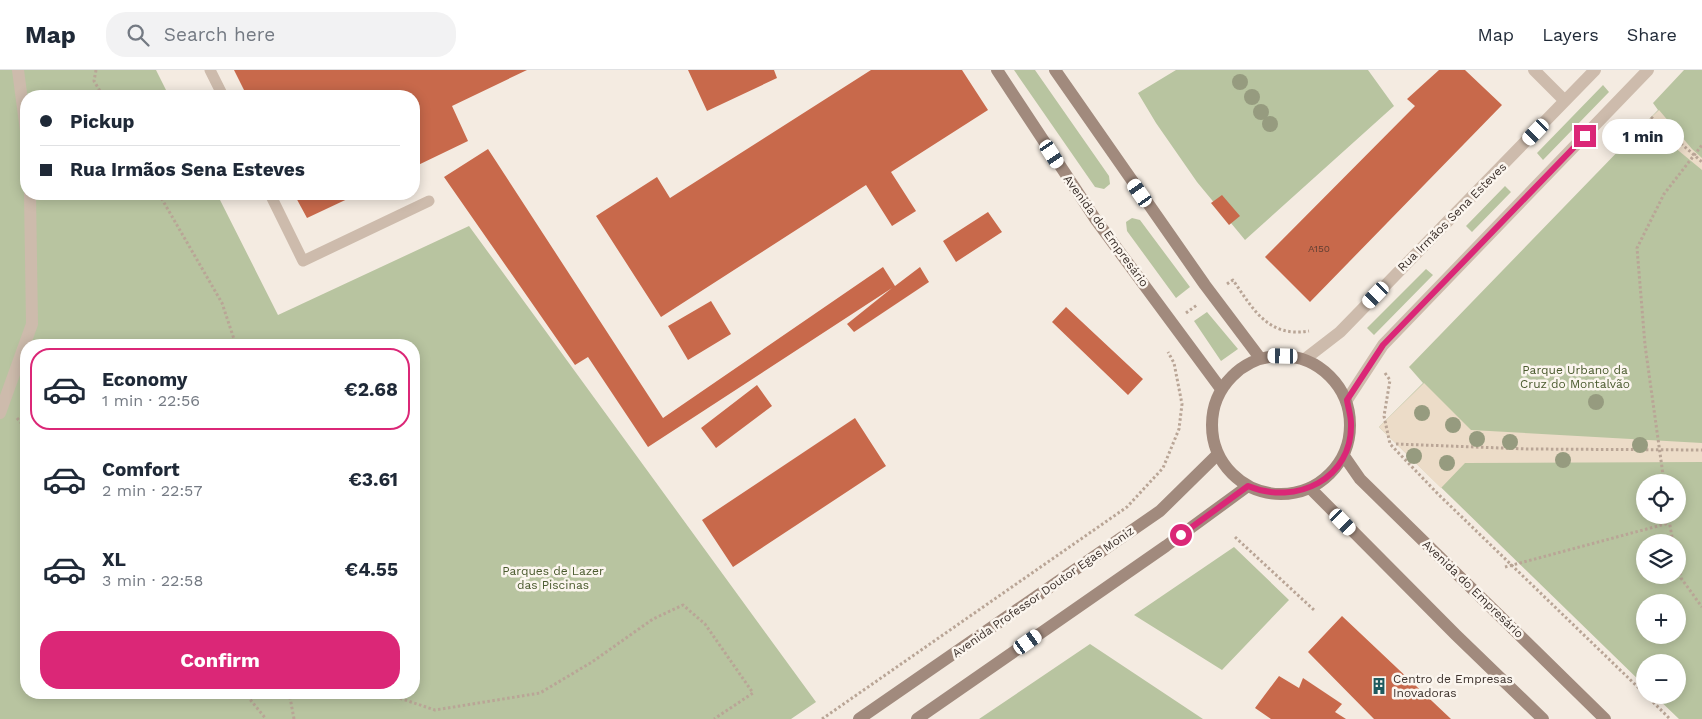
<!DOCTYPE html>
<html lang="en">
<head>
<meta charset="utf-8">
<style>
  body { margin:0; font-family:"Work Sans",sans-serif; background:#f2f2f3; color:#1f2937; height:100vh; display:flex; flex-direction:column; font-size:19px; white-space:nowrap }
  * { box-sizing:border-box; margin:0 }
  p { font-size:16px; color:#747a83 }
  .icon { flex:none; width:28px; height:28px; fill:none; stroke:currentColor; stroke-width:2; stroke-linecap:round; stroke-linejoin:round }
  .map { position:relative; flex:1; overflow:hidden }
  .drawer { position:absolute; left:20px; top:269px; width:400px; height:360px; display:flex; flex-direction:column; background:#fff; border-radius:20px; box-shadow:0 2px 12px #0003 }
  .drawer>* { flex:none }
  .guide { position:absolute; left:20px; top:20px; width:400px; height:110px; border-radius:20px; box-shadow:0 2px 12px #0003; display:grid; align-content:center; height:110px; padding:0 20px; background:#fff }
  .controls { position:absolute; left:1636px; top:404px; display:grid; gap:10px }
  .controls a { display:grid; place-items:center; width:50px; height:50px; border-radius:50%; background:#fff; box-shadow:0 2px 12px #0003; font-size:25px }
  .end { position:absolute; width:22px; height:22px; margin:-11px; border:6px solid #db2777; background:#fff; box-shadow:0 0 0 2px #fff }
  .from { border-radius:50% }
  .bubble { position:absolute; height:35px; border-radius:18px; background:#fff; box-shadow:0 2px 12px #0003; font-size:16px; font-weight:700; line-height:35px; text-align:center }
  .car { position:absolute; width:15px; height:30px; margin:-15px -8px; border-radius:6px; box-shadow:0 0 4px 1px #0007; background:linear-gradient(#fff 24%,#345 0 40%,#fff 0 76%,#345 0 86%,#fff 0) }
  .guide b { display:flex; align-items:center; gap:18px; height:48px; font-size:19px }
  .guide b+b { border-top:1px solid #e0e1e3 }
  .guide i { width:12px; height:12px; background:#1f2937 }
  ul { padding:9px 0 0; list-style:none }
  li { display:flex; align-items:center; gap:15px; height:82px; margin:0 10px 8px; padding:0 10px; border:2px solid transparent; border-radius:20px }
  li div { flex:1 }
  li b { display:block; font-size:19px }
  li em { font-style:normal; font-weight:700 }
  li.active { border-color:#db2777 }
  li>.icon { width:45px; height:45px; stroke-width:1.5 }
  .action { display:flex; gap:10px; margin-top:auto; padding:10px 20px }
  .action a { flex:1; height:58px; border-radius:20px; background:#db2777; color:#fff; font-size:20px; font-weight:700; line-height:58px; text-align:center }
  header { display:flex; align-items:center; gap:30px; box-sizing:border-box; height:70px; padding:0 25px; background:#fff; border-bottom:1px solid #e0e1e3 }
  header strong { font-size:24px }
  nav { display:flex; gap:28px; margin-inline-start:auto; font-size:18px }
  .search { width:350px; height:45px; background:#f2f2f3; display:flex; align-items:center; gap:12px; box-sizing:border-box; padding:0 18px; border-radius:20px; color:#747a83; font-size:19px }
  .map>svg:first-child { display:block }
  .green { fill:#b8c4a0; fill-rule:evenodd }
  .plaza { fill:#ecdcc8 }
  .building { fill:#c8694b }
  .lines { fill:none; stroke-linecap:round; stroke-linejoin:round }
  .path { stroke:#b9a596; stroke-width:3; stroke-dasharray:2.5 2.5; stroke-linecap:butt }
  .lane { stroke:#cdbbac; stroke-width:11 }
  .street { stroke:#cdbbac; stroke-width:12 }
  .secondary { stroke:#a18a7d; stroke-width:12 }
  .tree { fill:#969b7f }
  .route { stroke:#db2777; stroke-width:6 }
  .labels { text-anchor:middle; stroke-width:5; stroke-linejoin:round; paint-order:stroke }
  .number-label { font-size:10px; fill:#5e3e33 }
  .street-label { font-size:12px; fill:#3b302b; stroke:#fbf5ee }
  .park-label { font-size:12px; fill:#4a5a2e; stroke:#fbf5ee }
  .poi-label { font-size:12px; fill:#3b302b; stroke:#fbf5ee; text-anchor:start }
</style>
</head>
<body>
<header>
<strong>Map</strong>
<div class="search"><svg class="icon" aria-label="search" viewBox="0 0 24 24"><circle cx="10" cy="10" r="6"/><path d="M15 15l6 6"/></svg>Search here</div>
<nav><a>Map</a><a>Layers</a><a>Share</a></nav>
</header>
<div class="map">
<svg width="1702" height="649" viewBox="0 0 1702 649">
  <rect width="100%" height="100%" fill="#f4ebe1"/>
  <path class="green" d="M0,0H156L169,26H26V124H217L278,245L469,156L816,632L791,649H0ZM26,275H414V622H26Z
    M1014,0H1035L1109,106L1110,114L1104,119L1095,117Z
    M1176,0H1368L1394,36L1245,170L1197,112L1156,53L1138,23Z
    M1684,0H1702V649H1679L1654,625H1678V592H1645V616L1379,357L1423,313L1409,297L1658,40L1653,33ZM1645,412H1678V445H1645ZM1645,472H1678V505H1645ZM1645,532H1678V565H1645Z
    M1603,15L1609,22L1543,90L1537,83Z
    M1505,116L1511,122L1472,162L1466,156Z
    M1132,148L1140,150L1190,217L1176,228L1127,161L1126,152Z
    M1426,199L1433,205L1374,265L1367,258Z
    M1207,242L1238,279L1221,291L1194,251Z
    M1234,477L1289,530L1222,600L1134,545Z
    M1090,574L1203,649H979Z"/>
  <path class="plaza" d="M1659,40L1692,79L1702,88V100L1645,53Z
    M1424,313L1471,360L1702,373V392L1465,393L1441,418L1379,357Z"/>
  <path class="building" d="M234,0H527L452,36L468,71L414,97V26H247Z
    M688,0H774L777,8L707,41Z
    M871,0H962L988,40L891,102L916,141L892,156L866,115L661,247L596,146L657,107L670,128Z
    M1439,0H1465L1502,35L1310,232L1265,187L1415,36L1407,29Z
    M488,79L663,348L883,197L895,216L920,197L929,212L854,262L847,254L892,218L648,377L588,287L575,295L444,107Z
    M294,124H358L307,148Z
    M1222,125L1240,146L1229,155L1211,133Z
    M988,142L1002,162L956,192L943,171Z
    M711,231L731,264L688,290L668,256Z
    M1066,237L1143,309L1128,325L1052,252Z
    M757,315L772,336L716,378L701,358Z
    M855,348L886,396L733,497L702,450Z
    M1342,546L1451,649H1374L1308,582Z
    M1279,606L1299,618L1303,608L1342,634L1335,642L1346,649H1271L1255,638Z"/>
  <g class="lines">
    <path class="path" d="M96,0L94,11L103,26
      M1651,47L1702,92
      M159,124L222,233L236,275
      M1227,214L1233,210C1253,239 1268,268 1309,261
      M1186,243L1197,235
      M1385,303L1390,310L1384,346L1390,374L1438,424L1645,624
      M17,348L26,359
      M1396,374L1527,379L1702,380
      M1664,412L1645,275L1637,178L1664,124L1702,75
      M1668,445L1673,472
      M1235,467L1314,540
      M1678,493L1681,508L1702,537
      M1505,497L1669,453
      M244,622L266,649
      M289,622L294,649
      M381,622L435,640L540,623L592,592L653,549L683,535L705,554L753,623L714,649
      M1646,625L1670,649
      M822,649L1127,437L1163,398L1179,359L1182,334L1174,293L1168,282"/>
    <path class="lane" d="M210,0L223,26
      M270,124L303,191L429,131"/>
    <path class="street" d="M18,0L26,61
      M1534,0L1565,31
      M1305,289L1340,262L1595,0
      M1347,330L1383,275L1648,0
      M0,343L32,254L30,124"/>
    <path class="secondary" d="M997,0L1096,150L1221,319
      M1055,0L1205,215L1260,288
      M1212 355a69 69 0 1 1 138 0a69 69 0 1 1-138 0Z
      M1344,386L1360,409L1605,649
      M1310,418L1456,565L1543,649
      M859,649L1160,441L1218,384
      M917,649L1166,476L1248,416"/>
  </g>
  <g class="tree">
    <circle cx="1240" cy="12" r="8"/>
    <circle cx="1252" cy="27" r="8"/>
    <circle cx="1261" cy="42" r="8"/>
    <circle cx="1270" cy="54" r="8"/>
    <circle cx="1596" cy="332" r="8"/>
    <circle cx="1422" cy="343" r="8"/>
    <circle cx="1453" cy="355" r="8"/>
    <circle cx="1477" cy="369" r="8"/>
    <circle cx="1510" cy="372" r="8"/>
    <circle cx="1640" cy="375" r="8"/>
    <circle cx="1414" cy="386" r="8"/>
    <circle cx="1563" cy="390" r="8"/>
    <circle cx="1447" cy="393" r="8"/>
  </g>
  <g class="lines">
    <path class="route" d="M1181,465L1248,416C1296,436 1353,409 1351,353C1351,346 1348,337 1347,330L1383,275L1585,66"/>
  </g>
  <defs>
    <g id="building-bare" transform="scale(1.35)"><path d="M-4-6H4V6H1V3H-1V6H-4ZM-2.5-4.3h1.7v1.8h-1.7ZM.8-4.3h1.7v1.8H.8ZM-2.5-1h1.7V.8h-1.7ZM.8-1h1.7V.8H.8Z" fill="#1f5a5e" stroke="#fbf5ee" stroke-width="2.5" paint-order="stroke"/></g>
  </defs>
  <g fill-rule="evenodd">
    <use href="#building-bare" x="1379" y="616"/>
  </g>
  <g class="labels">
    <g class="number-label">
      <text x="1319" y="182">A150</text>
    </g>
    <g class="street-label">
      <text transform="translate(1452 147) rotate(-45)" y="4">Rua Irmãos Sena Esteves</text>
      <text transform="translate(1106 161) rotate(54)" y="4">Avenida do Empresário</text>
      <text transform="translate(1473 519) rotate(44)" y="4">Avenida do Empresário</text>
      <text transform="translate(1043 522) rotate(-35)" y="4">Avenida Professor Doutor Egas Moniz</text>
    </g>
    <g class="park-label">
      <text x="1575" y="304">Parque Urbano da<tspan x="1575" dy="14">Cruz do Montalvão</tspan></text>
      <text x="553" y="505">Parques de Lazer<tspan x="553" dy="14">das Piscinas</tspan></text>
    </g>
    <g class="poi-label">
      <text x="1393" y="613">Centro de Empresas<tspan x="1393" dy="14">Inovadoras</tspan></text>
    </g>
  </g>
</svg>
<div class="controls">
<a><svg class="icon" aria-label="locate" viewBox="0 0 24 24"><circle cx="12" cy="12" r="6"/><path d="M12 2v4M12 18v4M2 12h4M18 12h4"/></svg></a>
<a><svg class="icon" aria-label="layers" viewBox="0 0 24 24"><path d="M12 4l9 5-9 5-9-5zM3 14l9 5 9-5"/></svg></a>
<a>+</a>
<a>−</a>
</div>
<i class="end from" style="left:1181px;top:465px"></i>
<i class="end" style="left:1585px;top:66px"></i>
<div class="bubble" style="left:1602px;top:49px;width:82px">1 min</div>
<i class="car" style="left:1536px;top:62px;rotate:224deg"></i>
<i class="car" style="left:1052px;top:84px;rotate:147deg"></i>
<i class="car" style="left:1140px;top:123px;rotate:325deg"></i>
<i class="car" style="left:1376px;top:225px;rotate:224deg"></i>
<i class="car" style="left:1283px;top:286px;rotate:271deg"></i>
<i class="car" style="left:1343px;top:452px;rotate:136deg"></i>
<i class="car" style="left:1028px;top:572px;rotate:55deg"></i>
<div class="guide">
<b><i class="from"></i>Pickup</b>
<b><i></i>Rua Irmãos Sena Esteves</b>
</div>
<section class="drawer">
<ul>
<li class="active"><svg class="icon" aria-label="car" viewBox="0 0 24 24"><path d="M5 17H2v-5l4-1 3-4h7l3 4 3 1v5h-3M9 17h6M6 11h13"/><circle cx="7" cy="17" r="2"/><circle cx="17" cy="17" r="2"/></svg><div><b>Economy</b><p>1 min · 22:56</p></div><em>€2.68</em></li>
<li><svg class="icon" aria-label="car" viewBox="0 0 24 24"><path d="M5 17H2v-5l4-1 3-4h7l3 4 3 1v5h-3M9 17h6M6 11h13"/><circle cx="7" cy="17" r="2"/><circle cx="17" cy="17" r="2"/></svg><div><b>Comfort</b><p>2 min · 22:57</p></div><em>€3.61</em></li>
<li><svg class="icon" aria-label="car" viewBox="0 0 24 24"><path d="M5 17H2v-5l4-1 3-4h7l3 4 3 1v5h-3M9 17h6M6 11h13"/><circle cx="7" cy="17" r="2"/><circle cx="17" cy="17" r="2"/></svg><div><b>XL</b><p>3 min · 22:58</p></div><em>€4.55</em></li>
</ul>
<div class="action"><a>Confirm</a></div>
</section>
</div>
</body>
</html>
